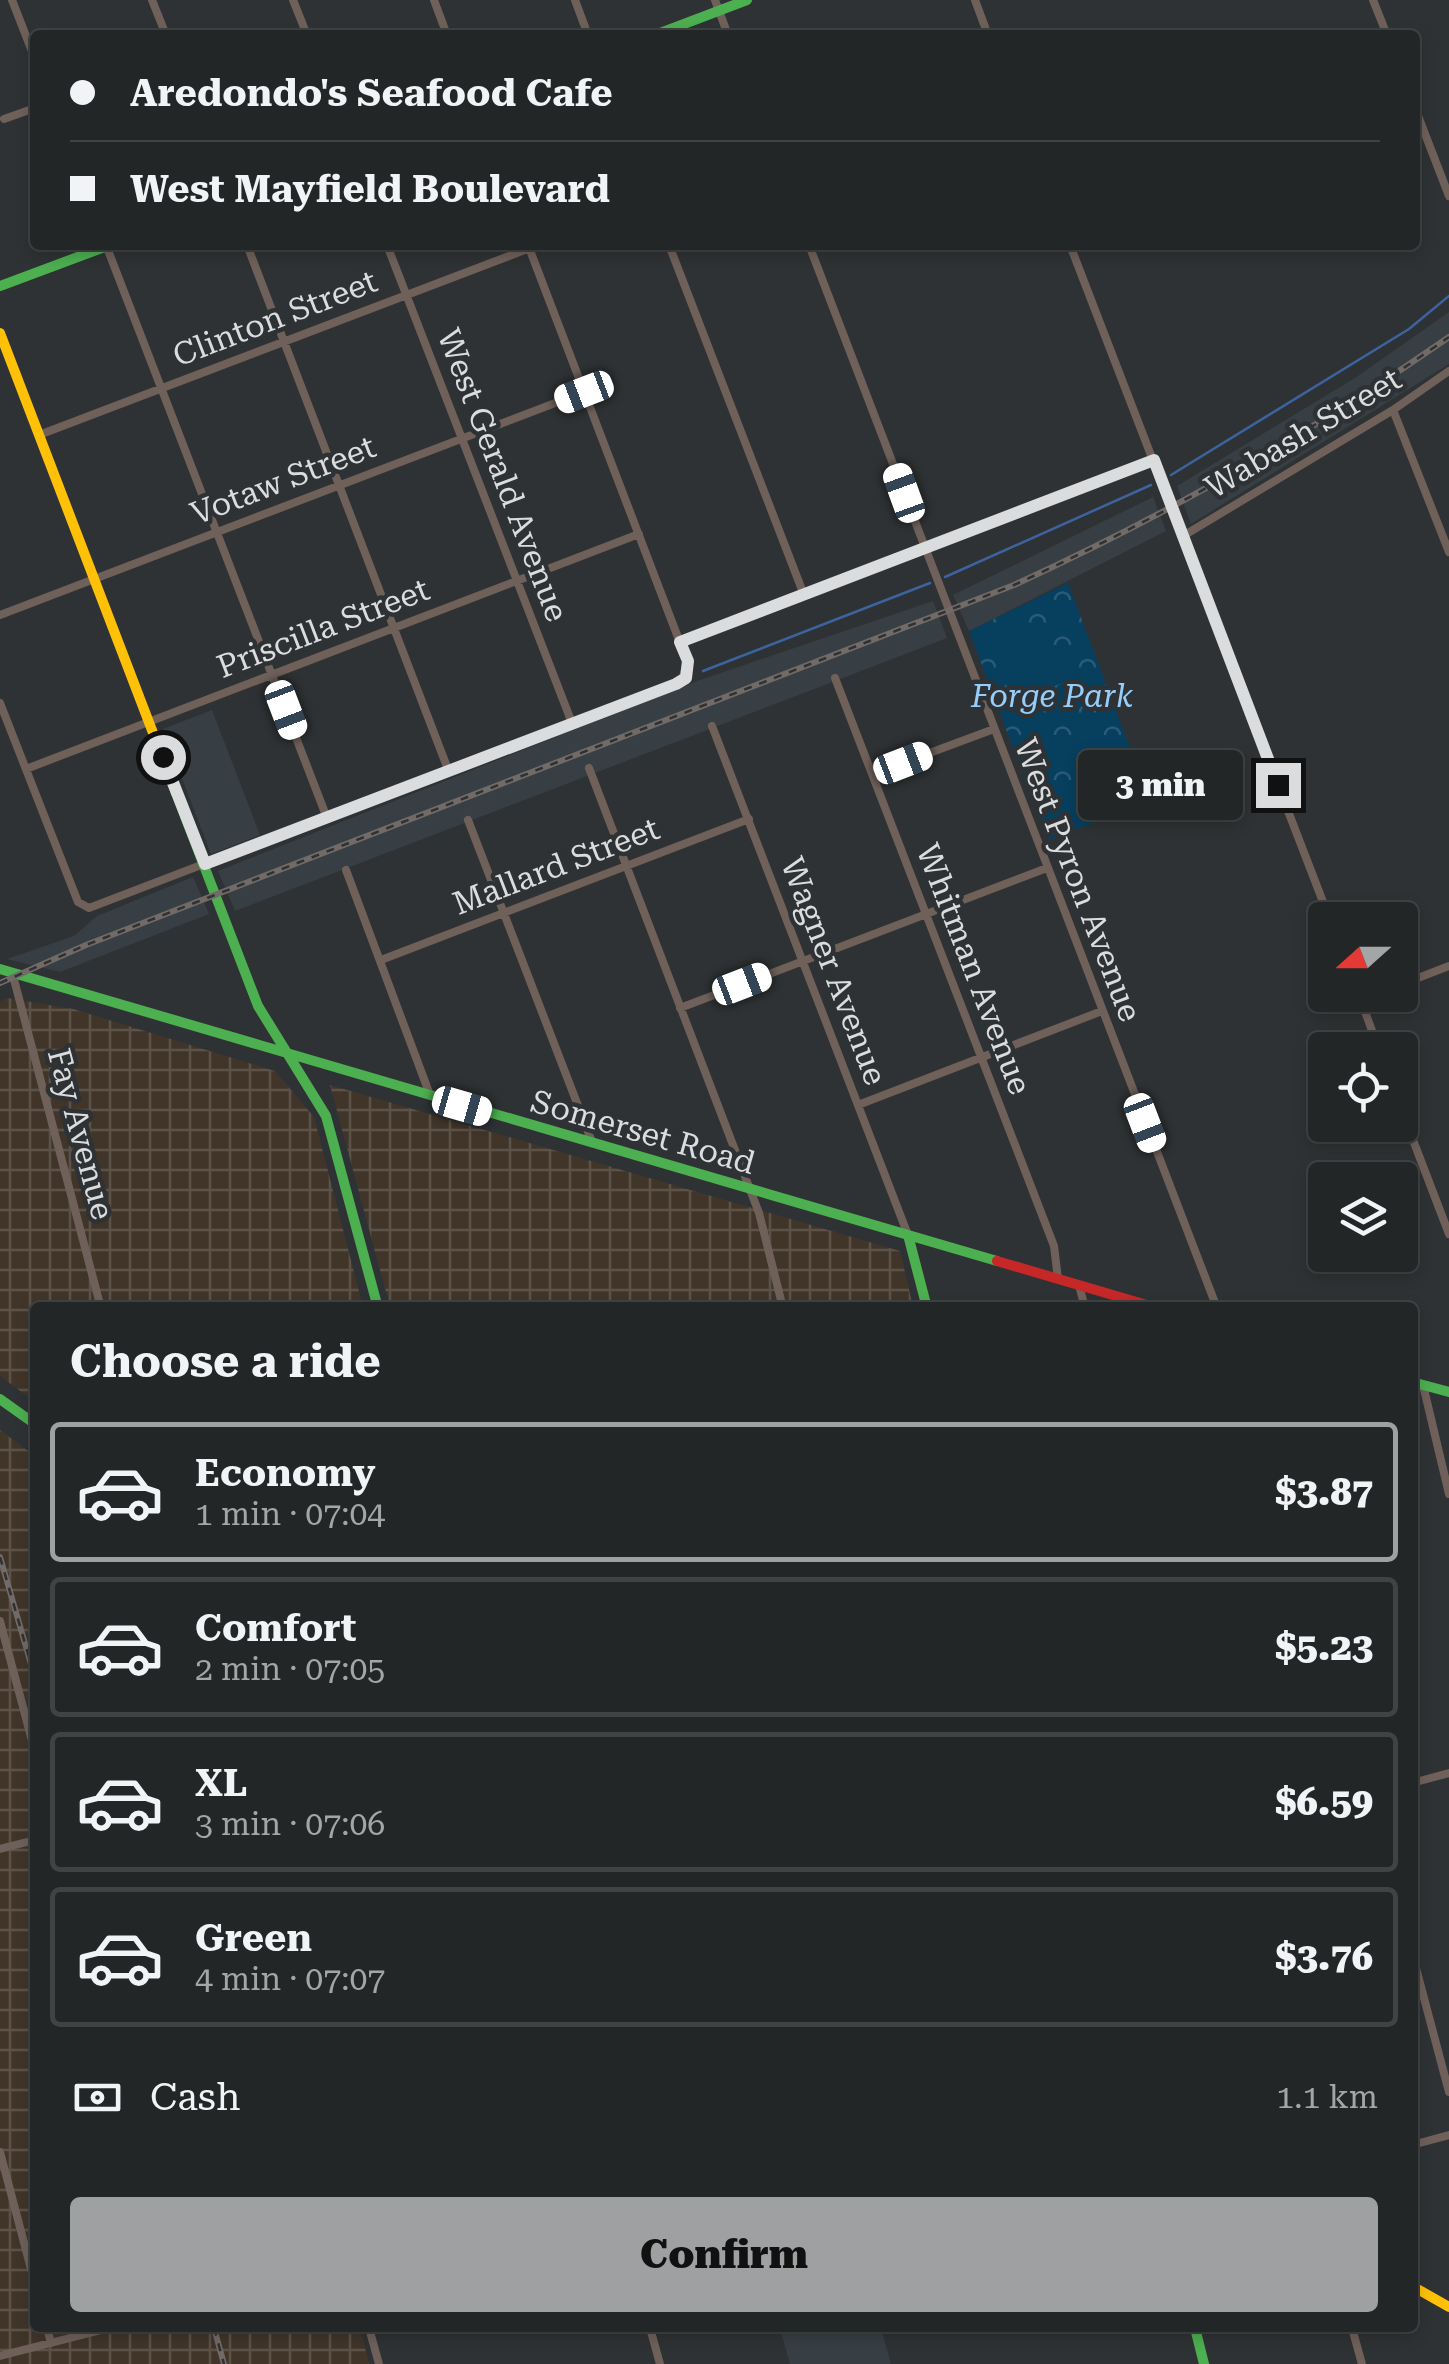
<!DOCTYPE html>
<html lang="en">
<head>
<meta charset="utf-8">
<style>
  body { margin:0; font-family:"Roboto Serif",serif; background:#2f3233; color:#f1f3f6; height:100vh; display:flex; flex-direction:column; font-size:38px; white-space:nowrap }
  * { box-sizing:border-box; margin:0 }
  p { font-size:32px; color:#a3a5a7 }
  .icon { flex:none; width:55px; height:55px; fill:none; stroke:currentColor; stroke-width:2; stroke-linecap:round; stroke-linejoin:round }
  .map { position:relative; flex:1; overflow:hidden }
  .panel { position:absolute; left:30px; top:1302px; width:1388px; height:1030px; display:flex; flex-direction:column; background:#232627; border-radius:10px; box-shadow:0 5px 15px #0003,0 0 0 2px #404344 }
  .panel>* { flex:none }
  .guide { position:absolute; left:30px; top:30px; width:1390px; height:220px; border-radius:10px; box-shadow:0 5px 15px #0003,0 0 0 2px #404344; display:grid; align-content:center; height:220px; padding:0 40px; background:#232627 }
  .needle { width:65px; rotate:249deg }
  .buttons { position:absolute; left:1308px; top:902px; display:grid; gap:20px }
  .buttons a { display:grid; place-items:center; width:110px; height:110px; border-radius:10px; background:#232627; box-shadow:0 5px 15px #0003,0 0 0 2px #404344; font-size:50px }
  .end { position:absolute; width:45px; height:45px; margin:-22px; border:12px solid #dadcde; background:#111; box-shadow:0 0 0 5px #111 }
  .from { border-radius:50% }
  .bubble { position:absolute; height:70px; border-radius:10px; background:#232627; box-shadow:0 5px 15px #0003,0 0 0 2px #404344; font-size:32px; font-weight:800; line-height:70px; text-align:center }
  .car { position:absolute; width:30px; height:60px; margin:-30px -15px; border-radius:12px; box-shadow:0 0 8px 2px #0007; background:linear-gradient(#fff 24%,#345 0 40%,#fff 0 76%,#345 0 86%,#fff 0) }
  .guide b { display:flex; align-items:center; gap:35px; height:95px; font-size:38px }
  .guide b+b { border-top:2px solid #404344 }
  .guide i { width:25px; height:25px; background:#f1f3f6 }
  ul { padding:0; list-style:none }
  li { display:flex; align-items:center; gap:30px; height:140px; margin:0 20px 15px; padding:0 20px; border:5px solid #404344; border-radius:10px }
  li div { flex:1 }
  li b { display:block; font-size:38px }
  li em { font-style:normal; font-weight:800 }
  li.active { border-color:#9ea0a2 }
  li>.icon { width:90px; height:90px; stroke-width:1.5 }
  h2 { padding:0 40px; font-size:45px; line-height:120px }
  .pay { display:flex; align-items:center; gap:25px; height:110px; padding:0 40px; font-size:38px }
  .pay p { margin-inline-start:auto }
  .button { display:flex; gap:20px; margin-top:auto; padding:20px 40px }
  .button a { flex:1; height:115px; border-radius:10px; background:#9ea0a2; color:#111; font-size:40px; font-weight:800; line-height:115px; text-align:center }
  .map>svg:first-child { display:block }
  .built { fill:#373f44 }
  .industrial { fill:url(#industrial-grid) }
  .park { fill:url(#park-crowns) }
  .pitch { fill:#073f5f }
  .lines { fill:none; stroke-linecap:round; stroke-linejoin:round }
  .stream { stroke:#3d639f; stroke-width:2.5 }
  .street { stroke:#6f605a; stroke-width:8 }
  .fast { stroke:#4caf50; stroke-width:10 }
  .slow { stroke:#ffc107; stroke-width:10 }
  .jam { stroke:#c62828; stroke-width:10 }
  .rail-casing { stroke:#726a66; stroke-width:6 }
  .rail { stroke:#2e3235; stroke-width:2.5; stroke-dasharray:8; stroke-linecap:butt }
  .route { stroke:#dadcde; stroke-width:12 }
  .labels { text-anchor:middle; stroke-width:9; stroke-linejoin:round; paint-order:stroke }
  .street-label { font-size:32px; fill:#dadcde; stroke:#2e3235 }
  .park-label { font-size:32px; font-style:italic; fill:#95cefb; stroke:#2e3235 }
</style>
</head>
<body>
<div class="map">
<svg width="1449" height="2364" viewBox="0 0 1449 2364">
  <defs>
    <pattern id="industrial-grid" width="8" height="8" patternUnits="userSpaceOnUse" patternTransform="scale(2.5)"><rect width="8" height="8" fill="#41352a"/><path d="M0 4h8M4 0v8" fill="none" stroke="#5c5248"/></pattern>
    <pattern id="park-crowns" width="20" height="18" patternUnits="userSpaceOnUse" patternTransform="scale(2.5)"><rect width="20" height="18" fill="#073f5f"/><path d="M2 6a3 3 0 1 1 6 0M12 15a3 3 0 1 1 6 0" fill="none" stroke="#2b5a76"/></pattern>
  </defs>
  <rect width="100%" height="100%" fill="#2f3234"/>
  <path class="built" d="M1449,312V364L1191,524L1177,486L1355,378Z
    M1153,497L1166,531L969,631L953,595Z
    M933,601L947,638L235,911L218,871L697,681Z
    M212,710L260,835L211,854L163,729Z
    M193,877L209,914L60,972L7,959L74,936L97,916Z
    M780,2328H881L891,2364H790Z"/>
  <path class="industrial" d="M7,998L73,1009L275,1071L314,1117L363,1307L35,1308V1402L0,1376V1002Z
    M330,1085L900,1251L913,1307H390Z
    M0,1430L35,1456V2328H360L369,2364H0Z"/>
  <path class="park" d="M1068,583L1150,801L1048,840L969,631Z"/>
  <path class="pitch" d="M1010,633C1045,635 1064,647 1080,678L1012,699L988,639Z"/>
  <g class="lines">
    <path class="stream" d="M1171,475L1409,329L1449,296
      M945,577L1151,485
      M703,671L930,583"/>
    <path class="street" d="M12,0L35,59
      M152,0L166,35
      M293,0L307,35
      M434,0L447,35
      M575,0L588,35
      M715,0L728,35
      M975,0L988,35
      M1373,0L1387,35
      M1415,108L1449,196
      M4,119L35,108
      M106,245L327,818
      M247,245L449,772
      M387,245L572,723
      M669,245L804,595
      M809,245L1217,1308
      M1070,245L1330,920
      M1393,410L1449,552
      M39,435L530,248
      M1183,536L1393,410L1449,371
      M0,615L584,392
      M680,642L1153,460
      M835,678L1054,1246L1058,1279
      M0,703L78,902L89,908L682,681L687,661L528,245
      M712,726L908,1235
      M589,768L759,1213L783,1308
      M26,769L639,534
      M873,774L994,729
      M468,820L592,1142
      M346,870L430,1095
      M381,960L749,819
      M12,972L101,1308
      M1400,985L1449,966
      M1359,995L1379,1050
      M1361,1001L1376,995
      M680,1008L1047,868
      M858,1105L1102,1011
      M1400,1106L1449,1234
      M1079,1285L1085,1308
      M1423,1385L1449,1494
      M0,1621L35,1752
      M1412,1783L1449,1773
      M0,1849L35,1840
      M1412,1953L1449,2092
      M1412,2145L1449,2135
      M0,2152L35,2284
      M47,2328L51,2343
      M369,2328L379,2364
      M650,2328L660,2364
      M1352,2328L1362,2364
      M0,2356L109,2328"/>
    <path class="fast" d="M655,35L747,0
      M0,286L110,245
      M176,793L258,1006L326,1116L378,1308
      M0,969L997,1261
      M908,1235L927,1308
      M1412,1382L1449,1392
      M0,1399L35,1424
      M1195,2328L1204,2364"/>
    <path class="slow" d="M0,333L176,793
      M1412,2286L1449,2307"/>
    <path class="jam" d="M997,1261L1157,1308"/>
    <g class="rail-casing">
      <path id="rail" d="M0,983L86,945L1014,585C1167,515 1311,433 1449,337
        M0,1557L35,1678
        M214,2328L224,2364"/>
    </g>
    <use href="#rail" class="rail"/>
  </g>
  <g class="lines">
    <path class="route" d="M163,757L205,864L676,684L686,678L688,661L680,642L1154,460L1278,785"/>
  </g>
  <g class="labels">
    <g class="street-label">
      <text transform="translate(275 318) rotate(-21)" y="11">Clinton Street</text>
      <text transform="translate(1303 433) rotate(-31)" y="11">Wabash Street</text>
      <text transform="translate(503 475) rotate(69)" y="11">West Gerald Avenue</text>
      <text transform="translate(283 480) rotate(-21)" y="11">Votaw Street</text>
      <text transform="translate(323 628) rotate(-21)" y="11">Priscilla Street</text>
      <text transform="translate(556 866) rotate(-21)" y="11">Mallard Street</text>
      <text transform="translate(1078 880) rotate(69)" y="11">West Pyron Avenue</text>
      <text transform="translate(974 969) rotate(69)" y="11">Whitman Avenue</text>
      <text transform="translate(834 971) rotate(69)" y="11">Wagner Avenue</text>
      <text transform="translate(643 1132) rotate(16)" y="11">Somerset Road</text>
      <text transform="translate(81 1134) rotate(75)" y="11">Fay Avenue</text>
    </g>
    <g class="park-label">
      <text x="1052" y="707">Forge Park</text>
    </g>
  </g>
</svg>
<div class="buttons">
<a><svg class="needle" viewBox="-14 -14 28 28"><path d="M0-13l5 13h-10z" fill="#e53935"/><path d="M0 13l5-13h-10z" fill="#a3a5a7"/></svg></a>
<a><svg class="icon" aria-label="locate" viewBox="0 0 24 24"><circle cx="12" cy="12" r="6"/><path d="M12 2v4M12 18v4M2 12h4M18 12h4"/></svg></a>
<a><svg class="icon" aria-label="layers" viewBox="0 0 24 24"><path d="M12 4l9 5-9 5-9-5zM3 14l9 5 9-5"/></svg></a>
</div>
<i class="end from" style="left:163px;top:757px"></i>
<i class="end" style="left:1278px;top:785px"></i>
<div class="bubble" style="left:1078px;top:750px;width:165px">3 min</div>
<i class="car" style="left:584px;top:392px;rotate:249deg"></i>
<i class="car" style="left:904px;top:493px;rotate:340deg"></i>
<i class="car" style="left:286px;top:710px;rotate:159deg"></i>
<i class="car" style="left:903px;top:763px;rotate:69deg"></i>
<i class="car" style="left:742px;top:984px;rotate:69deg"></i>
<i class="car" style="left:462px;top:1106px;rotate:106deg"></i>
<i class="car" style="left:1145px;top:1123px;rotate:159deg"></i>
<div class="guide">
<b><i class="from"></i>Aredondo's Seafood Cafe</b>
<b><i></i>West Mayfield Boulevard</b>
</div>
<section class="panel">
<h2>Choose a ride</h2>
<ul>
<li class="active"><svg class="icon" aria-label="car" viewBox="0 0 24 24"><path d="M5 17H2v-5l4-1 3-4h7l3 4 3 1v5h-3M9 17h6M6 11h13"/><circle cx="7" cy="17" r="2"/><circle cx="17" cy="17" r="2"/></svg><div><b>Economy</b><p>1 min · 07:04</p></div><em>$3.87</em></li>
<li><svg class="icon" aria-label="car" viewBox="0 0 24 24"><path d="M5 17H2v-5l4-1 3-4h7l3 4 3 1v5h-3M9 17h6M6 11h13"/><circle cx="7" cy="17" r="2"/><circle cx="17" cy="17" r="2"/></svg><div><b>Comfort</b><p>2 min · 07:05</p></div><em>$5.23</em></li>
<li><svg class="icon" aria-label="car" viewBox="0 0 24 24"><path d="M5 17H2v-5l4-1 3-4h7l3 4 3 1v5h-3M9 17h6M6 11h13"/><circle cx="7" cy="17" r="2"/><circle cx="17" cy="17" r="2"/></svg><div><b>XL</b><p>3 min · 07:06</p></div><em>$6.59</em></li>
<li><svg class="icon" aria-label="car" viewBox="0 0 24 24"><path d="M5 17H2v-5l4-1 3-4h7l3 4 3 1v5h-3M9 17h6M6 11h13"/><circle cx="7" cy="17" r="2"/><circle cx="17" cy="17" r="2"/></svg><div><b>Green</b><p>4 min · 07:07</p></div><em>$3.76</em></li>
</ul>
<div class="pay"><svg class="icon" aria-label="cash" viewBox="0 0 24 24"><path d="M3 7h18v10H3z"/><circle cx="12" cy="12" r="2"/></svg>Cash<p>1.1 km</p></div>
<div class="button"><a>Confirm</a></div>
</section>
</div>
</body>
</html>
